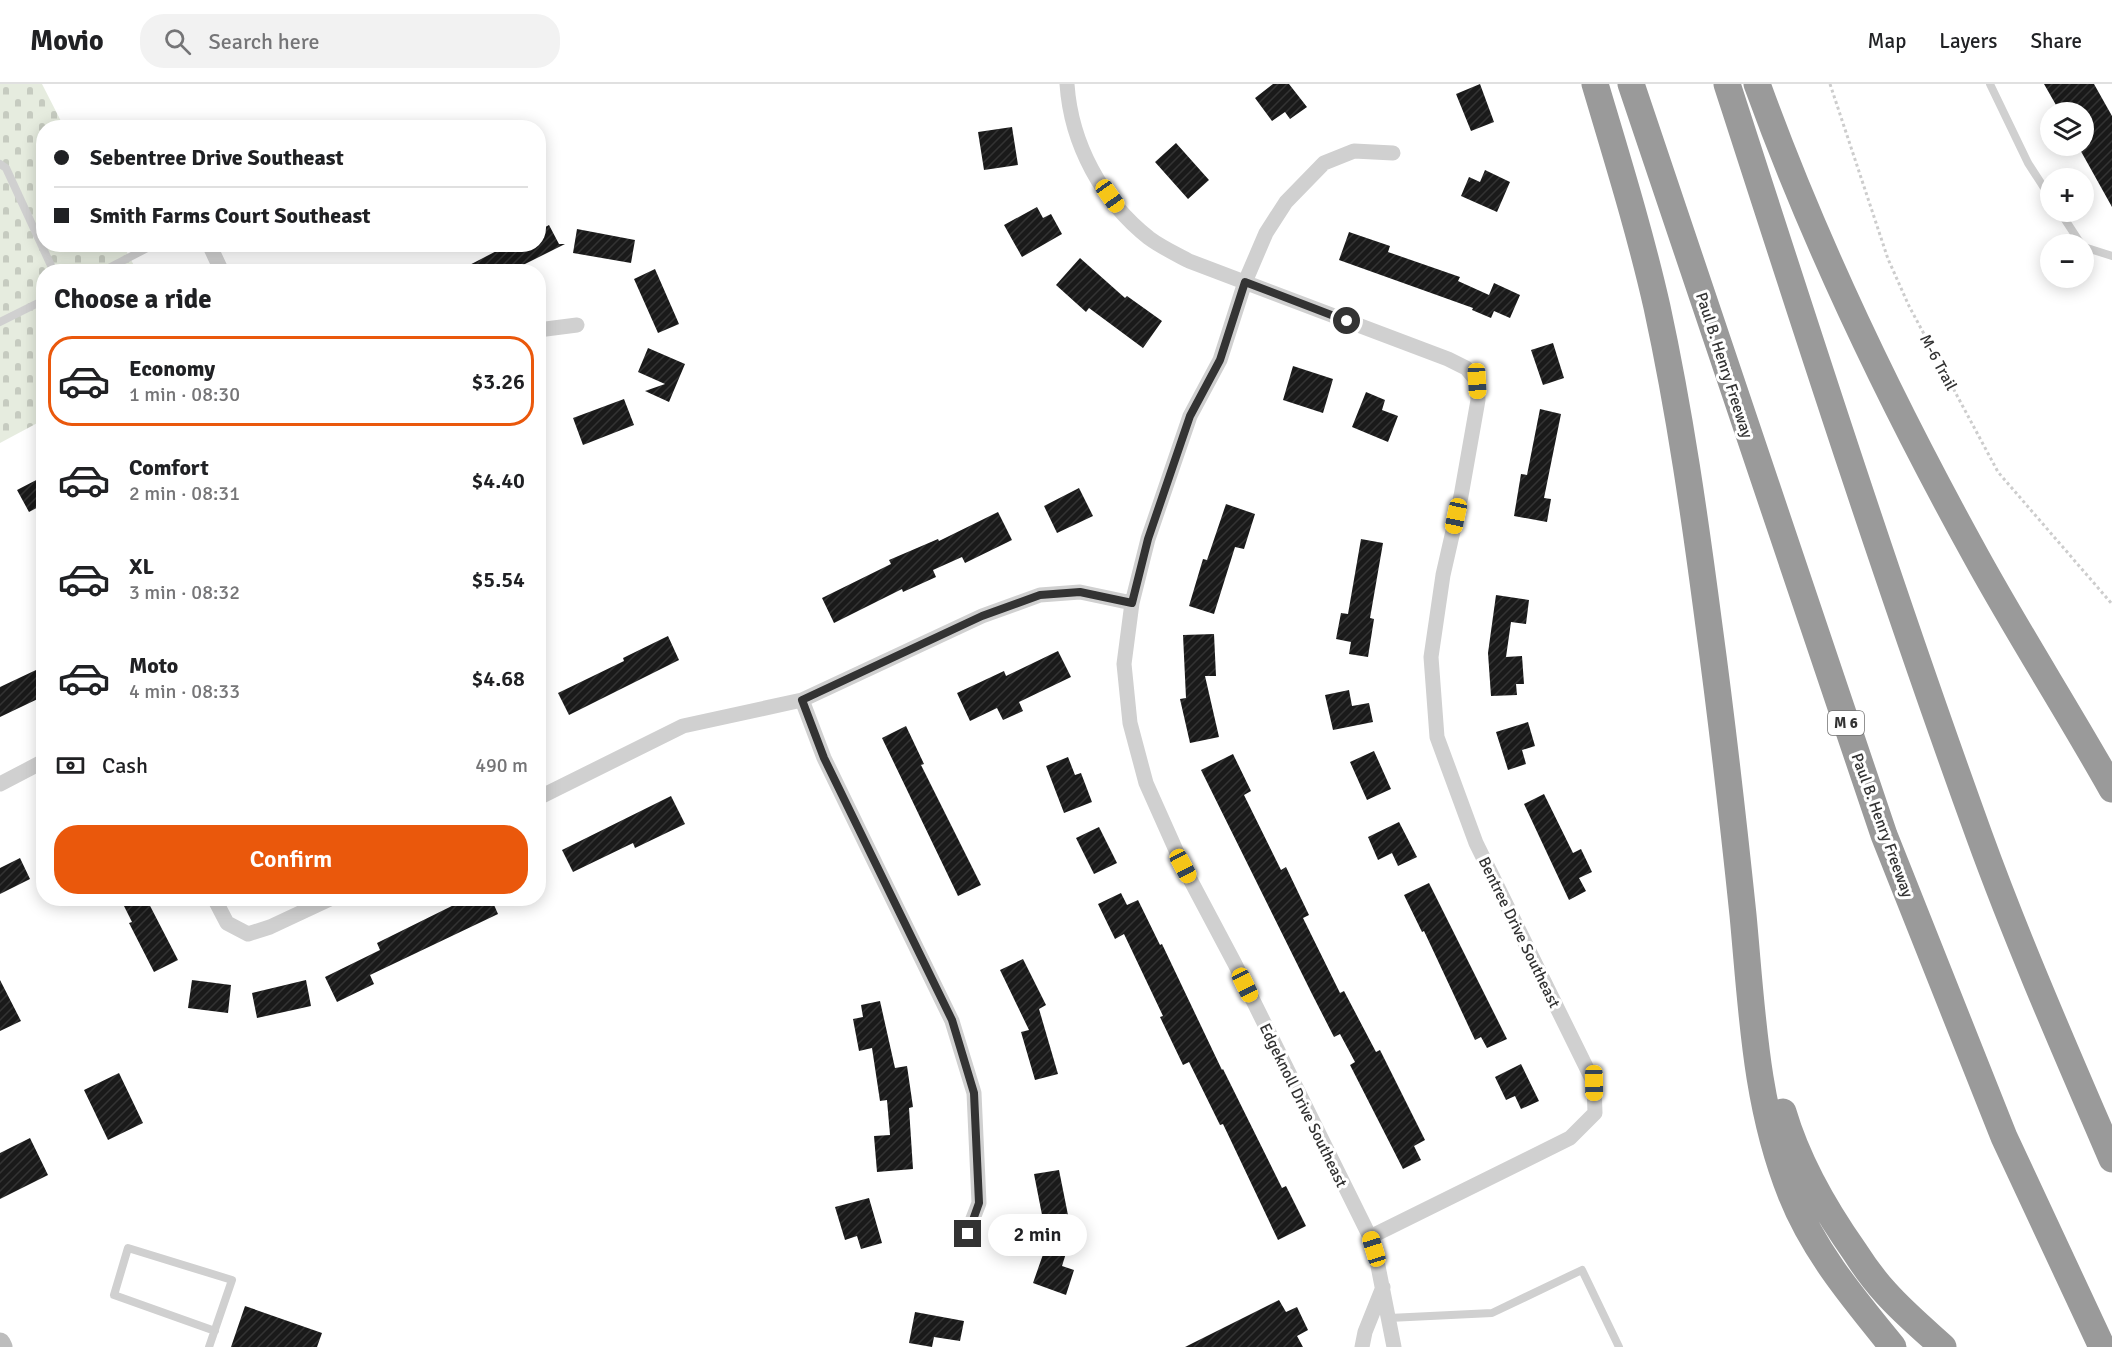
<!DOCTYPE html>
<html lang="en">
<head>
<meta charset="utf-8">
<style>
  body { margin:0; font-family:Signika,sans-serif; background:#f2f2f2; color:#202124; height:100vh; display:flex; flex-direction:column; font-size:22px; white-space:nowrap }
  * { box-sizing:border-box; margin:0 }
  p { font-size:20px; color:#757577 }
  .icon { flex:none; width:33px; height:33px; fill:none; stroke:currentColor; stroke-width:2; stroke-linecap:round; stroke-linejoin:round }
  .map { position:relative; flex:1; overflow:hidden }
  .side { position:absolute; left:36px; top:180px; width:510px; height:642px; display:flex; flex-direction:column; background:#fff; border-radius:24px; box-shadow:0 3px 15px #0003 }
  .side>* { flex:none }
  .top-card { position:absolute; left:36px; top:36px; width:510px; height:132px; border-radius:24px; box-shadow:0 3px 15px #0003; display:grid; align-content:center; height:132px; padding:0 18px; background:#fff }
  .controls { position:absolute; left:2040px; top:18px; display:grid; gap:12px }
  .controls a { display:grid; place-items:center; width:54px; height:54px; border-radius:50%; background:#fff; box-shadow:0 3px 15px #0003; font-size:30px }
  .end { position:absolute; width:27px; height:27px; margin:-14px; border:8px solid #333; background:#fff; box-shadow:0 0 0 3px #fff }
  .from { border-radius:50% }
  .bubble { position:absolute; height:42px; border-radius:21px; background:#fff; box-shadow:0 3px 15px #0003; font-size:20px; font-weight:600; line-height:42px; text-align:center }
  .car { position:absolute; width:18px; height:36px; margin:-18px -9px; border-radius:8px; box-shadow:0 0 4px 2px #0007; background:linear-gradient(#f5c518 24%,#345 0 40%,#f5c518 0 76%,#345 0 86%,#f5c518 0) }
  .top-card b { display:flex; align-items:center; gap:21px; height:57px; font-size:22px }
  .top-card b+b { border-top:2px solid #e0e0e0 }
  .top-card i { width:15px; height:15px; background:#202124 }
  ul { padding:0; list-style:none }
  li { display:flex; align-items:center; gap:18px; height:90px; margin:0 12px 9px; padding:0 6px; border:3px solid transparent; border-radius:24px }
  li div { flex:1 }
  li b { display:block; font-size:22px }
  li em { font-style:normal; font-weight:600 }
  li.current { border-color:#ea580c }
  li>.icon { width:54px; height:54px; stroke-width:1.5 }
  h2 { padding:0 18px; font-size:27px; line-height:72px }
  .pay { display:flex; align-items:center; gap:15px; height:66px; padding:0 18px; font-size:22px }
  .pay p { margin-inline-start:auto }
  .primary-button { display:flex; gap:12px; margin-top:auto; padding:12px 18px }
  .primary-button a { flex:1; height:69px; border-radius:24px; background:#ea580c; color:#fff; font-size:24px; font-weight:600; line-height:69px; text-align:center }
  header { display:flex; align-items:center; gap:36px; box-sizing:border-box; height:84px; padding:0 30px; background:#fff; border-bottom:2px solid #e0e0e0 }
  header strong { font-size:28px }
  nav { display:flex; gap:33px; margin-inline-start:auto; font-size:21px }
  .search { width:420px; height:54px; background:#f2f2f2; display:flex; align-items:center; gap:15px; box-sizing:border-box; padding:0 21px; border-radius:24px; color:#757577; font-size:22px }
  .map>svg:first-child { display:block }
  .cemetery { fill:url(#cemetery-stones) }
  .building { fill:url(#building-hatch) }
  .lines { fill:none; stroke-linecap:round; stroke-linejoin:round }
  .path { stroke:#cdcdcd; stroke-width:3; stroke-dasharray:3 3; stroke-linecap:butt }
  .service { stroke:#d0d0d0; stroke-width:8 }
  .minor { stroke:#d0d0d0; stroke-width:15 }
  .secondary { stroke:#bdbdbd; stroke-width:21 }
  .motorway { stroke:#9a9a9a; stroke-width:27 }
  .route { stroke:#333; stroke-width:8 }
  .labels { text-anchor:middle; stroke-width:6; stroke-linejoin:round; paint-order:stroke }
  .shield { fill:#fff; stroke:#707070; stroke-width:1.5 }
  .shield-label { font-size:15px; font-weight:bold; fill:#333 }
  .street-label { font-size:16px; fill:#333; stroke:#fff }
</style>
</head>
<body>
<header>
<strong>Movio</strong>
<div class="search"><svg class="icon" aria-label="search" viewBox="0 0 24 24"><circle cx="10" cy="10" r="6"/><path d="M15 15l6 6"/></svg>Search here</div>
<nav><a>Map</a><a>Layers</a><a>Share</a></nav>
</header>
<div class="map">
<svg width="2112" height="1263" viewBox="0 0 2112 1263">
  <defs>
    <pattern id="cemetery-stones" width="16" height="16" patternUnits="userSpaceOnUse" patternTransform="scale(1.5)"><rect width="16" height="16" fill="#e6ecdf"/><path d="M2 7V4a2 2 0 0 1 4 0v3zM10 15v-3a2 2 0 0 1 4 0v3z" fill="#c6cbc0"/></pattern>
    <pattern id="building-hatch" width="6" height="6" patternUnits="userSpaceOnUse" patternTransform="scale(1.5)"><rect width="6" height="6" fill="#1a1a1a"/><path d="M-1 1l2-2M0 6l6-6M5 7l2-2" fill="none" stroke="#333"/></pattern>
  </defs>
  <rect width="100%" height="100%" fill="#fff"/>
  <path class="cemetery" d="M0,0H42L64,43L44,44V160L123,161L137,187L44,188L43,336L0,359Z"/>
  <path class="building" d="M1273,0H1289L1307,23L1290,35L1285,28L1272,37L1255,14Z
    M1480,0L1494,38L1471,47L1456,10Z
    M2044,0H2094L2112,32V123L2078,62H2084V28H2060Z
    M1012,43L1018,81L984,86L978,48Z
    M1176,59L1209,96L1188,115L1155,78Z
    M1485,86L1510,98L1497,128L1461,112L1469,93L1480,98Z
    M1037,123L1043,134L1051,130L1062,150L1022,173L1004,141Z
    M549,141L559,160H565L509,188H456L510,160H538V147Z
    M577,145L635,156L631,179L573,169Z
    M1349,148L1390,162L1388,168L1460,193L1458,197L1489,211L1494,199L1520,211L1510,234L1494,227L1491,234L1472,226L1473,224L1339,176Z
    M1080,174L1125,214L1127,212L1162,237L1143,264L1089,224L1086,228L1056,201Z
    M655,185L679,240L658,249L634,195Z
    M1553,259L1564,294L1543,301L1531,266Z
    M648,264L685,280L669,318L645,307L665,300L638,288Z
    M1293,282L1333,295L1323,329L1283,316Z
    M1366,308L1385,316L1382,326L1398,332L1388,358L1352,343Z
    M624,315L634,341L583,361L573,334Z
    M1540,325L1561,330L1544,414L1551,415L1547,438L1514,432L1521,390L1527,391Z
    M44,392V420L29,428L17,406Z
    M1079,404L1093,432L1057,449L1044,422Z
    M1226,420L1255,430L1244,465L1235,463L1214,530L1189,522L1203,475L1207,476Z
    M998,428L1012,456L965,479L962,473L933,486L936,493L903,508L902,505L834,539L822,514L891,480L889,476L938,455L939,457Z
    M1361,455L1383,459L1370,534L1374,535L1368,573L1349,570L1351,558L1336,555L1341,529L1348,530Z
    M1496,511L1529,516L1526,540L1511,538L1506,573L1522,572L1524,600H1516L1517,611L1491,612L1488,569Z
    M1214,550L1216,592H1205L1219,653L1190,659L1180,615L1186,614L1183,551Z
    M668,552L679,576L569,631L558,609L624,577L623,574Z
    M1058,567L1071,593L1019,618L1023,627L1003,636L997,624L970,637L957,609L1004,587L1006,592Z
    M36,586L44,602V612L0,633V603Z
    M1349,606L1352,622L1369,619L1373,638L1333,646L1325,611Z
    M1528,638L1535,662L1522,666L1526,680L1508,686L1496,648Z
    M906,642L924,680L921,681L981,801L958,812L882,654Z
    M1374,667L1391,705L1367,716L1350,678Z
    M1233,670L1251,707L1244,711L1281,786L1286,783L1309,831L1303,834L1340,909L1344,907L1376,968L1380,966L1425,1056L1414,1062L1421,1076L1403,1085L1350,981L1355,978L1340,950L1334,953L1312,910L1201,686Z
    M1068,673L1075,691L1081,689L1092,718L1064,729L1046,682Z
    M1544,710L1573,769L1581,765L1592,788L1579,794L1586,807L1569,816L1524,720Z
    M671,712L685,740L635,764L633,759L573,788L562,766Z
    M1399,738L1417,773L1398,782L1392,769L1378,776L1368,753Z
    M1099,743L1117,779L1094,790L1076,754Z
    M20,774L30,795L0,810V784Z
    M1429,799L1507,955L1487,964L1481,953L1475,956L1424,847L1422,848L1404,811Z
    M1121,809L1127,821L1138,816L1160,861L1162,860L1222,986L1223,985L1282,1104L1286,1102L1306,1142L1278,1156L1223,1040L1220,1041L1189,978L1183,981L1160,933L1163,932L1124,850L1115,855L1098,820Z
    M120,814H146L178,876L154,888L129,839L132,838Z
    M468,814H491L498,830L370,891L374,900L337,918L325,893L380,866L377,859Z
    M1023,875L1046,921L1039,925L1058,990L1035,996L1021,948L1029,946L1000,886Z
    M0,896L21,937L0,947Z
    M192,896L231,901L228,929L188,924Z
    M306,896L311,922L257,934L252,909Z
    M880,917L895,984L907,982L913,1023L909,1024L913,1085L877,1088L874,1052L890,1051L887,1016L880,1017L872,964L859,967L853,935L863,933L861,921Z
    M1521,980L1539,1017L1521,1025L1515,1012L1506,1016L1495,993Z
    M119,989L143,1039L108,1056L84,1006Z
    M30,1054L48,1091L0,1115V1069Z
    M1059,1086L1069,1136L1044,1141L1034,1090Z
    M869,1114L882,1159L861,1165L857,1152L845,1156L835,1123Z
    M1047,1159L1067,1166L1062,1182L1074,1186L1066,1211L1033,1199Z
    M1279,1216L1286,1228L1297,1223L1308,1246L1297,1252L1303,1263H1185Z
    M245,1222L322,1249L317,1263H231Z
    M915,1228L964,1237L960,1257L934,1253L932,1263L909,1259Z"/>
  <g class="lines">
    <path class="path" d="M1830,0L1888,175L1909,222L1998,388L2112,520"/>
    <path class="service" d="M1990,0L2028,79L2050,113
      M0,80L6,84L54,188
      M2060,128L2081,160
      M2084,163L2112,172
      M101,188L155,160
      M0,238L44,216
      M1389,1234L1492,1229L1582,1186L1619,1263
      M209,1263L232,1196L128,1164L114,1211L215,1247"/>
    <path class="minor" d="M1067,0C1071,60 1102,117 1149,154C1161,163 1176,170 1189,177L1448,275L1466,284L1477,297L1478,316L1461,412L1443,491L1431,573L1437,653L1476,759L1594,999L1595,1029L1570,1054L1370,1153
      M1393,69L1354,67L1324,79L1286,118L1266,149L1245,198L1220,276L1190,332L1148,455L1132,519L1124,580L1130,639L1146,699L1183,782L1235,880L1370,1153L1377,1177L1394,1263
      M209,160L222,188
      M538,246L577,241
      M802,616L824,674L952,937L974,1009L979,1119L967,1150
      M0,700L44,677
      M538,714L683,642L802,616L982,532L1040,511L1080,508L1132,519
      M214,814L227,839L248,850L270,843L332,814
      M1362,1263L1365,1248L1383,1203"/>
    <path class="secondary" d="M0,1259L2,1263"/>
    <path class="motorway" d="M1595,0C1617,74 1640,148 1657,223C1680,329 1695,435 1709,542C1722,638 1733,735 1743,831C1752,926 1755,1020 1791,1110C1814,1168 1854,1215 1893,1263
      M1631,0L1884,751L2004,1053L2102,1263
      M1727,0C1808,251 1889,503 1979,751C2019,861 2066,968 2112,1075
      M1757,0C1816,163 1893,322 1977,474C2020,552 2068,627 2112,705
      M1783,1028C1798,1079 1824,1124 1855,1168C1864,1182 1874,1196 1886,1209C1903,1228 1923,1245 1943,1263"/>
  </g>
  <g class="lines">
    <path class="route" d="M968,1150L979,1119L974,1009L952,936L824,674L802,616L982,532L1040,511L1080,508L1132,519L1148,455L1190,332L1220,276L1245,198L1347,237"/>
  </g>
  <g class="labels">
    <rect class="shield" x="1828" y="627" width="36" height="24" rx="4.5"/>
    <g class="shield-label">
      <text x="1846" y="644">M 6</text>
    </g>
    <g class="street-label">
      <text transform="translate(1939 278) rotate(62)" y="6">M-6 Trail</text>
      <text transform="translate(1725 281) rotate(72)" y="6">Paul B. Henry Freeway</text>
      <text transform="translate(1883 741) rotate(70)" y="6">Paul B. Henry Freeway</text>
      <text transform="translate(1520 848) rotate(64)" y="6">Bentree Drive Southeast</text>
      <text transform="translate(1304 1021) rotate(64)" y="6">Edgeknoll Drive Southeast</text>
    </g>
  </g>
</svg>
<div class="controls">
<a><svg class="icon" aria-label="layers" viewBox="0 0 24 24"><path d="M12 4l9 5-9 5-9-5zM3 14l9 5 9-5"/></svg></a>
<a>+</a>
<a>−</a>
</div>
<i class="end from" style="left:1347px;top:237px"></i>
<i class="end" style="left:968px;top:1150px"></i>
<div class="bubble" style="left:988px;top:1130px;width:99px">2 min</div>
<i class="car" style="left:1110px;top:112px;rotate:145deg"></i>
<i class="car" style="left:1477px;top:297px;rotate:177deg"></i>
<i class="car" style="left:1456px;top:432px;rotate:192deg"></i>
<i class="car" style="left:1183px;top:782px;rotate:152deg"></i>
<i class="car" style="left:1245px;top:901px;rotate:154deg"></i>
<i class="car" style="left:1594px;top:999px;rotate:179deg"></i>
<i class="car" style="left:1374px;top:1165px;rotate:343deg"></i>
<div class="top-card">
<b><i class="from"></i>Sebentree Drive Southeast</b>
<b><i></i>Smith Farms Court Southeast</b>
</div>
<section class="side">
<h2>Choose a ride</h2>
<ul>
<li class="current"><svg class="icon" aria-label="car" viewBox="0 0 24 24"><path d="M5 17H2v-5l4-1 3-4h7l3 4 3 1v5h-3M9 17h6M6 11h13"/><circle cx="7" cy="17" r="2"/><circle cx="17" cy="17" r="2"/></svg><div><b>Economy</b><p>1 min · 08:30</p></div><em>$3.26</em></li>
<li><svg class="icon" aria-label="car" viewBox="0 0 24 24"><path d="M5 17H2v-5l4-1 3-4h7l3 4 3 1v5h-3M9 17h6M6 11h13"/><circle cx="7" cy="17" r="2"/><circle cx="17" cy="17" r="2"/></svg><div><b>Comfort</b><p>2 min · 08:31</p></div><em>$4.40</em></li>
<li><svg class="icon" aria-label="car" viewBox="0 0 24 24"><path d="M5 17H2v-5l4-1 3-4h7l3 4 3 1v5h-3M9 17h6M6 11h13"/><circle cx="7" cy="17" r="2"/><circle cx="17" cy="17" r="2"/></svg><div><b>XL</b><p>3 min · 08:32</p></div><em>$5.54</em></li>
<li><svg class="icon" aria-label="car" viewBox="0 0 24 24"><path d="M5 17H2v-5l4-1 3-4h7l3 4 3 1v5h-3M9 17h6M6 11h13"/><circle cx="7" cy="17" r="2"/><circle cx="17" cy="17" r="2"/></svg><div><b>Moto</b><p>4 min · 08:33</p></div><em>$4.68</em></li>
</ul>
<div class="pay"><svg class="icon" aria-label="cash" viewBox="0 0 24 24"><path d="M3 7h18v10H3z"/><circle cx="12" cy="12" r="2"/></svg>Cash<p>490 m</p></div>
<div class="primary-button"><a>Confirm</a></div>
</section>
</div>
</body>
</html>
